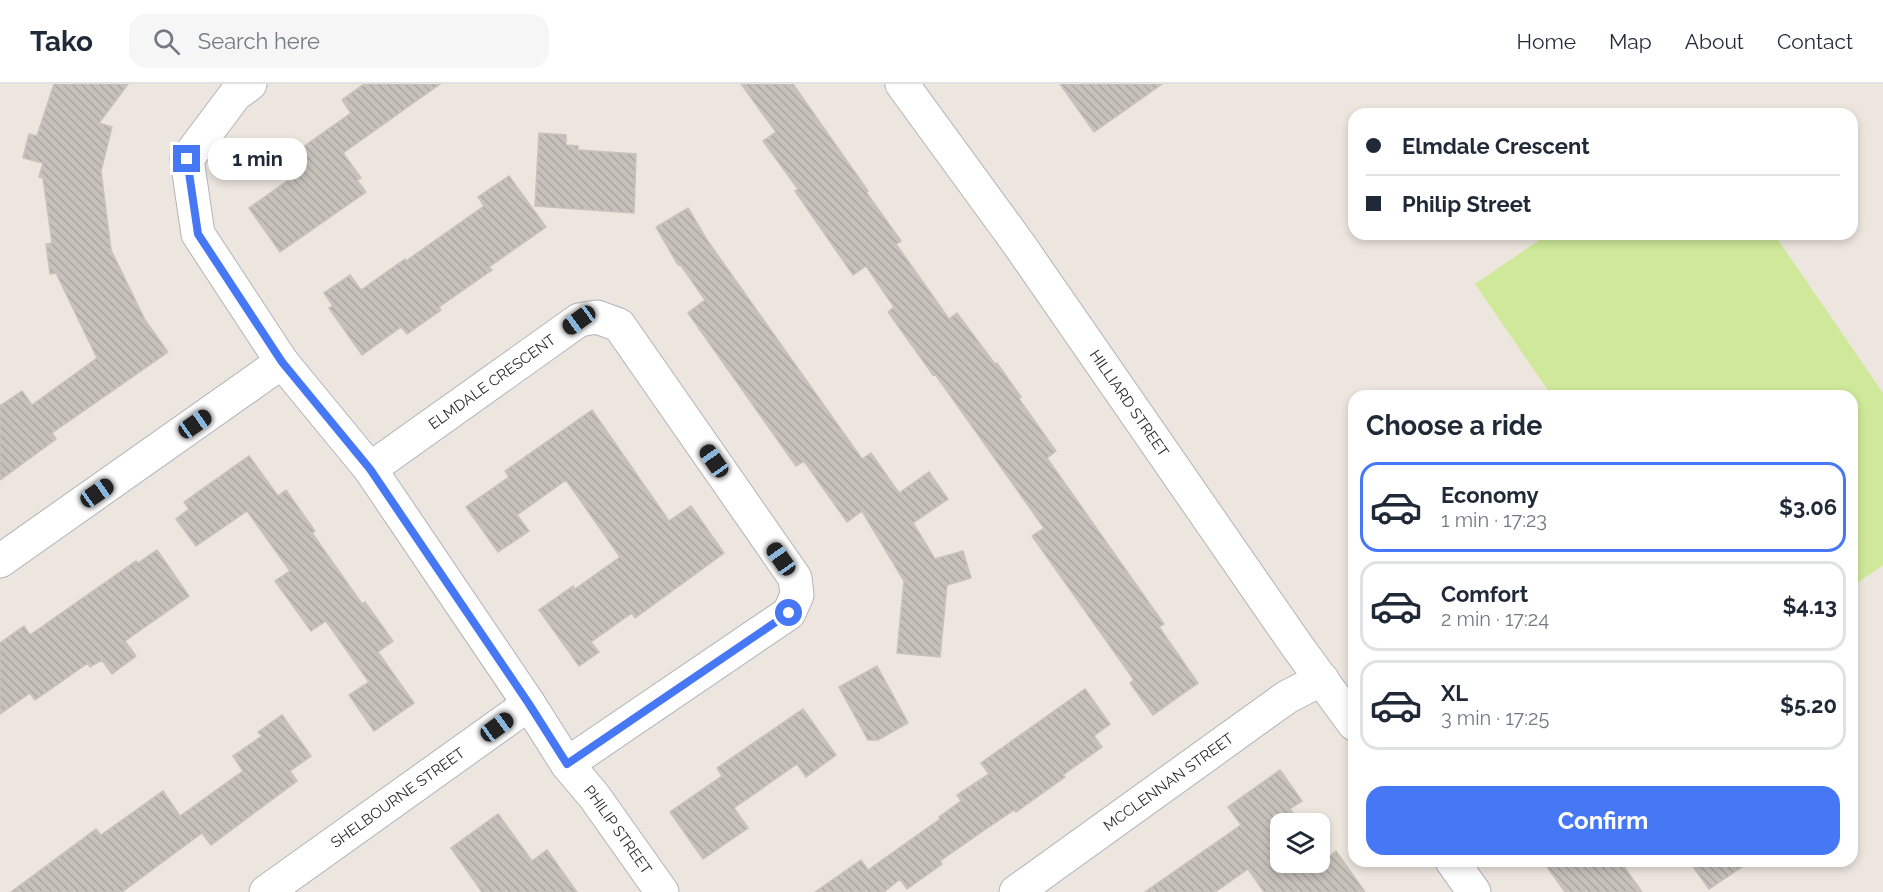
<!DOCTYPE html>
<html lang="en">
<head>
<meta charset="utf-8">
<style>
  body { margin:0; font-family:Raleway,sans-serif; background:#f6f6f7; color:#1f2937; height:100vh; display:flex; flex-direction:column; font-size:22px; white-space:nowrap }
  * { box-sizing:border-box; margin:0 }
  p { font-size:20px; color:#747a83 }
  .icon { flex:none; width:33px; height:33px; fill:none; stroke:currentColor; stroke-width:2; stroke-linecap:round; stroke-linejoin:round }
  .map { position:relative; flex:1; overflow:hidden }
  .drawer { position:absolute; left:1348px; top:306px; width:510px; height:477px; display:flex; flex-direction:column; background:#fff; border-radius:18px; box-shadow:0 3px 9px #0003 }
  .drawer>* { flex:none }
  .banner { position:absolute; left:1348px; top:24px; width:510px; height:132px; border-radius:18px; box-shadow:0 3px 9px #0003; display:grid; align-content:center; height:132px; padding:0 18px; background:#fff }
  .tools { position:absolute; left:1270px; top:729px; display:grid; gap:12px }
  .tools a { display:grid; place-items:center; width:60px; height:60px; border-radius:12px; background:#fff; box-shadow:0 3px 9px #0003; font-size:30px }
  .end { position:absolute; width:27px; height:27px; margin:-14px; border:8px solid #4677f4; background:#fff; box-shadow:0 0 0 3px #fff }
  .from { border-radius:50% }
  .bubble { position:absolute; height:42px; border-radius:18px; background:#fff; box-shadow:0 3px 9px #0003; font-size:20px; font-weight:700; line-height:42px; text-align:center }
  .car { position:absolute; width:18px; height:36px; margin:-18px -9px; border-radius:8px; box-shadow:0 0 4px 2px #0007; background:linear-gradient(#222 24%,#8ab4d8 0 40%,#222 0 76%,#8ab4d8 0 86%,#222 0) }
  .banner b { display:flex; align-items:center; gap:21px; height:57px; font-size:22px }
  .banner b+b { border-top:2px solid #e0e1e3 }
  .banner i { width:15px; height:15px; background:#1f2937 }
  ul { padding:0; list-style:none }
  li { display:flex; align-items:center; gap:18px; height:90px; margin:0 12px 9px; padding:0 6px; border:3px solid #e0e1e3; border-radius:18px }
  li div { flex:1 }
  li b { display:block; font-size:22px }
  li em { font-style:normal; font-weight:700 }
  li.active { border-color:#4677f4 }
  li>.icon { width:54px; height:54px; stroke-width:1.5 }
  h2 { padding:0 18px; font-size:27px; line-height:72px }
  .button { display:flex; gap:12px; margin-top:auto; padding:12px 18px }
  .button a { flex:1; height:69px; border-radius:18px; background:#4677f4; color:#fff; font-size:24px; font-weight:700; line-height:69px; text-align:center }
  header { display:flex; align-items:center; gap:36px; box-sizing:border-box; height:84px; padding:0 30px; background:#fff; border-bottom:2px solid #e0e1e3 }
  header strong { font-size:28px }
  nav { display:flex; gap:33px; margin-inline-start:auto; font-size:21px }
  .search { width:420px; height:54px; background:#f6f6f7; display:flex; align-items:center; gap:15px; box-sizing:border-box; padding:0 21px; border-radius:18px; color:#747a83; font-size:22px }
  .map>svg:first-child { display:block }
  .pitch { fill:#cfe89a }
  .building { fill:url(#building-back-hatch); stroke:#c9c2b9; stroke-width:1.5 }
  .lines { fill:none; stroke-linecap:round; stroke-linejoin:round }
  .street-casing { stroke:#b0b3bc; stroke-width:35 }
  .secondary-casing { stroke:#b0b3bc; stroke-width:35 }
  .street { stroke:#fff; stroke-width:33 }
  .secondary { stroke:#fff; stroke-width:33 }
  .route { stroke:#4677f4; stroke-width:8 }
  .labels { text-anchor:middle; stroke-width:6; stroke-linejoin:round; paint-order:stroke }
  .street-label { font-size:15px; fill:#2c2c2c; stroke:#fff }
</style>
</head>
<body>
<header>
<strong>Tako</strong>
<div class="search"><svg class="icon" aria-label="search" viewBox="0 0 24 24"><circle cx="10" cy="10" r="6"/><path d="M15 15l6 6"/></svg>Search here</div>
<nav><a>Home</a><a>Map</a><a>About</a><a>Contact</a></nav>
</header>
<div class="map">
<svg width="1883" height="808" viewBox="0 0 1883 808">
  <defs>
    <pattern id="building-back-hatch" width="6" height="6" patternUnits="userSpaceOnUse" patternTransform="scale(1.5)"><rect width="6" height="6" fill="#c6c1bb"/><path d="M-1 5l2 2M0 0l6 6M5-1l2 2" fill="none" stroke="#aaa6a1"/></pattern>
  </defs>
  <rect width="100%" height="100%" fill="#ede6df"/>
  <path class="pitch" d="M1548,150H1774L1883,309V481L1853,502L1852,312H1552L1475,200Z"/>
  <path class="building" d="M54,0H128L99,39L112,43L101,87L111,166L145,236L168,268L52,349L56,355L0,396V322L22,307L32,321L97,274L56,189L50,190L46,160L52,159L43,94L39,93L43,79L23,74L29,50L37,52Z
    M364,0H440L343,69L361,94L357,96L366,108L280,168L249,124L307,83L296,68L351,29L342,16Z
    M741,0H793L868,107L866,108L901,157L896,160L949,235L957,229L995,280L997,279L1021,313L1019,315L1056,367L1047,374L1164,540L1159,543L1198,599L1153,631L1130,599L1134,596L1032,452L1044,444L935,290L933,291L888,228L894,223L866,182L853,191L795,107L798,105L763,57L776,48Z
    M1060,0H1162L1094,48Z
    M539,49L566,51V61L578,62V66L636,70L634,129L535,122Z
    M509,92L546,143L489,183L492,186L439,223L441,226L407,250L401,243L362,271L329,224L333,222L324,209L350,191L361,206L405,175L406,177L484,122L478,113Z
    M688,124L707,156L862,375L871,369L899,409L929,388L948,415L913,439L935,475L963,467L971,494L947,501L940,573L897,569L904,497L862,427L847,438L804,377L796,382L688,229L705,216L680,180L678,181L656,143Z
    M592,326L669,437L691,422L724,469L635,534L632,529L591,558L599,568L579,582L539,526L573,502L575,505L620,473L566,396L517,431L529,447L498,468L466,423L509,393L505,387Z
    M249,372L278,412L286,406L315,447L312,449L362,520L365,518L393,557L378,568L414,619L374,647L349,611L369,598L326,537L311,547L275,497L290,487L247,427L196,462L176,435L189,425L184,418Z
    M157,466L189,512L125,557L136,572L112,590L102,576L90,583L88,579L35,616L30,609L0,630V559L24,542L30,551L136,477L138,479Z
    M877,582L908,639L878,656H868L839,603Z
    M1085,605L1110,640L1094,652L1102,663L1063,691L1065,693L1016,728L1014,726L983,747L940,777L942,780L907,805L900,795L884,808H815L861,776L868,786L940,735L939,733L961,717L957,711L989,690L981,679Z
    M803,625L836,671L806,693L797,680L734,724L748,744L703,775L670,728L722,692L717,684Z
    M282,631L311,672L290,687L297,697L211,761L202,749L122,808H11L96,745L101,751L163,707L180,732L243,687L233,672L262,652L258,648Z
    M1280,686L1302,717L1290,725L1301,740H1281V778H1320V766L1326,775L1336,767L1365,808H1264L1248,785L1215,808H1145L1241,741L1228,723Z
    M498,730L532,777L547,766L577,808H482L451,764Z
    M1543,777H1620L1642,808H1565Z
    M1689,777H1751L1709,805Z"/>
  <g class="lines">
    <g class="street-casing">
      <g id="street">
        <path id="s1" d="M250,0L235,11L187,75L198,150L282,278L370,385L529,620L567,680L594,712L662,808"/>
        <path id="s2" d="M370,385L579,236L597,233L619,241L795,494L797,511L789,529L567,680"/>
        <path d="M0,477L282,278"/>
        <path id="s3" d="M266,808L529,620"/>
      </g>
    </g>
    <g class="secondary-casing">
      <g id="secondary">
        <path id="s4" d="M902,0L1018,159L1297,562L1354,640"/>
        <path d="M1452,777L1474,808"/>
        <path id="s5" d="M1016,808L1287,613L1322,595"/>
      </g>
    </g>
    <use href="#street" class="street"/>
    <use href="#secondary" class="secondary"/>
  </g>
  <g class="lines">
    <path class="route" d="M187,75L198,150L282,278L370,385L529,620L567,680L789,529"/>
  </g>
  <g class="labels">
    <g class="street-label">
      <text dy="5" stroke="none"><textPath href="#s2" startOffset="150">ELMDALE CRESCENT</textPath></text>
      <text dy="5" stroke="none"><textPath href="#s4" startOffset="392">HILLIARD STREET</textPath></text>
      <text dy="5" stroke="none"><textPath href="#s5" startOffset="188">MCCLENNAN STREET</textPath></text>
      <text dy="5" stroke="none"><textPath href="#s3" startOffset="162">SHELBOURNE STREET</textPath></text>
      <text dy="5" stroke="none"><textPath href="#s1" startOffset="904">PHILIP STREET</textPath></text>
    </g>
  </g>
</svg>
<div class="tools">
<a><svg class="icon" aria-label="layers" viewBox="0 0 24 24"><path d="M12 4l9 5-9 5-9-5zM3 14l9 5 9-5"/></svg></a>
</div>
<i class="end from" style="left:789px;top:529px"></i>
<i class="end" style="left:187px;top:75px"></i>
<div class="bubble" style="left:208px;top:54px;width:99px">1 min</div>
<i class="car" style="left:579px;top:236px;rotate:234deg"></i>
<i class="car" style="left:195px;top:340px;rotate:55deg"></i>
<i class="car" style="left:714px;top:377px;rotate:325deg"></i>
<i class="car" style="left:97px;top:409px;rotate:55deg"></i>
<i class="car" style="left:781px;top:475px;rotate:325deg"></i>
<i class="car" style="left:497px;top:643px;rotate:54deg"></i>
<div class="banner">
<b><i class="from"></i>Elmdale Crescent</b>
<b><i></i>Philip Street</b>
</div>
<section class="drawer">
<h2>Choose a ride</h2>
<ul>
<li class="active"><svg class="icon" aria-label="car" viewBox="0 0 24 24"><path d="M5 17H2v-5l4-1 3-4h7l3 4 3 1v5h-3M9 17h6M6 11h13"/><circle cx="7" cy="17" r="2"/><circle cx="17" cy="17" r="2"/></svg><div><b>Economy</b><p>1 min · 17:23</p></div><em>$3.06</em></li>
<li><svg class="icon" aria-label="car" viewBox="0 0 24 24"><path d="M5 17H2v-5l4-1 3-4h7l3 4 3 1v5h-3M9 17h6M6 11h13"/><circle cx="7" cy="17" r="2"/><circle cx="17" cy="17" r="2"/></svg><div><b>Comfort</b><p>2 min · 17:24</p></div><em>$4.13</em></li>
<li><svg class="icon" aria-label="car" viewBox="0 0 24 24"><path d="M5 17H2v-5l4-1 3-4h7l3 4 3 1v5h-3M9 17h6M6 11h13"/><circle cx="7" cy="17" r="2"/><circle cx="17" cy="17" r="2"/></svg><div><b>XL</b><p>3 min · 17:25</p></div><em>$5.20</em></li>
</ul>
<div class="button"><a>Confirm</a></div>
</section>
</div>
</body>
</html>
